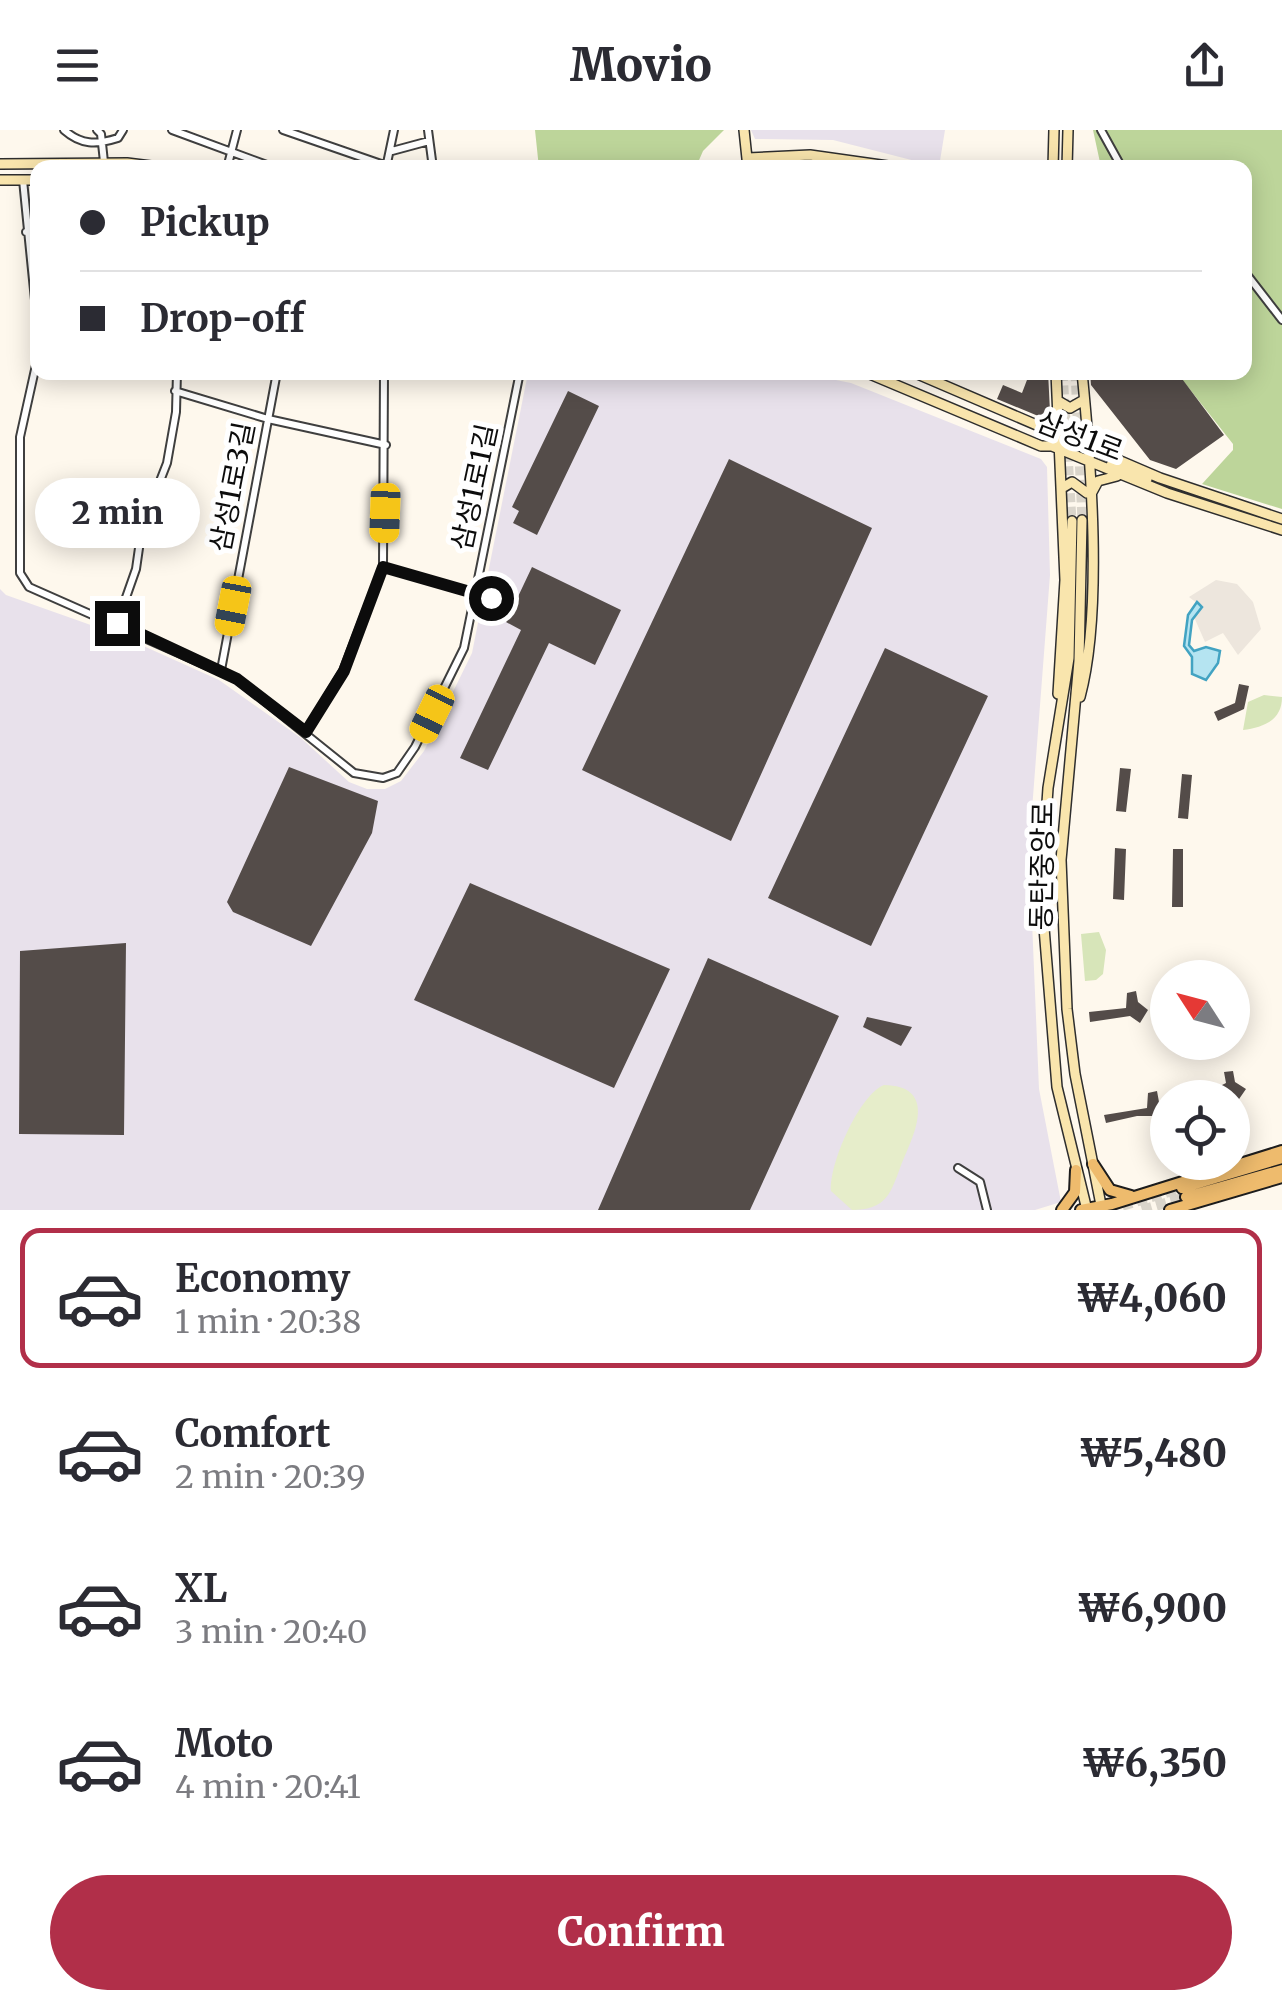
<!DOCTYPE html>
<html lang="en">
<head>
<meta charset="utf-8">
<style>
  body { margin:0; font-family:Merriweather,"Noto Sans KR",serif; background:#f2f2f3; color:#2b2b33; height:100vh; display:flex; flex-direction:column; font-size:38px; white-space:nowrap }
  * { box-sizing:border-box; margin:0 }
  p { font-size:32px; color:#7c7c81 }
  .icon { flex:none; width:55px; height:55px; fill:none; stroke:currentColor; stroke-width:2; stroke-linecap:round; stroke-linejoin:round }
  .map { position:relative; height:1080px; overflow:hidden }
  .sheet { display:flex; flex-direction:column; background:#fff; flex:1 }
  .sheet>* { flex:none }
  .guide { position:absolute; left:30px; top:30px; width:1222px; height:220px; border-radius:20px; box-shadow:0 5px 25px #0003; display:grid; align-content:center; height:220px; padding:0 50px; background:#fff }
  .needle { width:65px; rotate:306deg }
  .tools { position:absolute; left:1150px; top:830px; display:grid; gap:20px }
  .tools a { display:grid; place-items:center; width:100px; height:100px; border-radius:50%; background:#fff; box-shadow:0 5px 25px #0003; font-size:50px }
  .end { position:absolute; width:45px; height:45px; margin:-22px; border:12px solid #0c0c0c; background:#fff; box-shadow:0 0 0 5px #fff }
  .from { border-radius:50% }
  .bubble { position:absolute; height:70px; border-radius:35px; background:#fff; box-shadow:0 5px 25px #0003; font-size:32px; font-weight:800; line-height:70px; text-align:center }
  .car { position:absolute; width:30px; height:60px; margin:-30px -15px; border-radius:12px; box-shadow:0 0 8px 2px #0007; background:linear-gradient(#f5c518 24%,#345 0 40%,#f5c518 0 76%,#345 0 86%,#f5c518 0) }
  .guide b { display:flex; align-items:center; gap:35px; height:95px; font-size:38px }
  .guide b+b { border-top:2px solid #e1e1e2 }
  .guide i { width:25px; height:25px; background:#2b2b33 }
  ul { padding:18px 0 0; list-style:none }
  li { display:flex; align-items:center; gap:30px; height:140px; margin:0 20px 15px; padding:0 30px; border:5px solid transparent; border-radius:20px }
  li div { flex:1 }
  li b { display:block; font-size:38px }
  li em { font-style:normal; font-weight:800 }
  li.active { border-color:#b12f49 }
  li>.icon { width:90px; height:90px; stroke-width:1.5 }
  .cta { display:flex; gap:20px; margin-top:auto; padding:20px 50px }
  .cta a { flex:1; height:115px; border-radius:60px; background:#b12f49; color:#fff; font-size:40px; font-weight:800; line-height:115px; text-align:center }
  header { display:flex; justify-content:space-between; align-items:center; height:130px; padding:0 50px; background:#fff; font-size:45px; font-weight:800 }
  .map>svg:first-child { display:block }
  .industrial { fill:#e8e1eb }
  .green { fill:#d7e5b9 }
  .forest { fill:#bdd59a }
  .pitch { fill:#e6edca }
  .plaza { fill:#ede6dd }
  .water { fill:#b5e4f1; stroke:#42a3c2; stroke-width:2.5 }
  .building { fill:#544c49 }
  .lines { fill:none; stroke-linecap:round; stroke-linejoin:round }
  .secondary-tunnel { stroke:#dad5cb; stroke-width:9; stroke-dasharray:9 4.5; stroke-linecap:butt }
  .primary-tunnel { stroke:#dad5cb; stroke-width:10; stroke-dasharray:10 5; stroke-linecap:butt }
  .street-casing { stroke:#3f3f3f; stroke-width:10 }
  .secondary-casing { stroke:#2e2e2e; stroke-width:12 }
  .primary-casing { stroke:#1d1d1d; stroke-width:14 }
  .street { stroke:#fff; stroke-width:6 }
  .secondary { stroke:#f9e5ad; stroke-width:9 }
  .primary { stroke:#eebb6d; stroke-width:10 }
  .route { stroke:#0c0c0c; stroke-width:12 }
  .labels { text-anchor:middle; stroke-width:10; stroke-linejoin:round; paint-order:stroke }
  .street-label { font-size:28px; fill:#0c0c0c; stroke:#fff }
</style>
</head>
<body>
<header><svg class="icon" aria-label="menu" viewBox="0 0 24 24"><path d="M4 6h16M4 12h16M4 18h16"/></svg>Movio<svg class="icon" aria-label="share" viewBox="0 0 24 24"><path d="M12 15V3M7 8l5-5 5 5M5 13v7h14v-7"/></svg></header>
<div class="map">
<svg width="1282" height="1080" viewBox="0 0 1282 1080">
  <rect width="100%" height="100%" fill="#fef8ed"/>
  <path class="industrial" d="M751,0H945L939,37L833,10L755,9Z
    M528,243H801L851,253L1041,329L1047,337L1050,445L1029,719L1039,959L1061,1072L1035,1080H0V459L6,465L119,505L219,550L301,608L349,652L367,659H385L401,651L424,621L472,523Z"/>
  <path class="green" d="M1264,565L1282,567C1282,591 1263,597 1243,600L1248,572Z
    M1099,802L1106,820L1103,844L1096,850L1085,851L1081,804Z"/>
  <path class="forest" d="M535,0H724L703,21L696,37L539,38Z
    M1093,0H1282V379L1202,354L1233,320V314L1177,243L1245,242V38L1101,37Z"/>
  <path class="pitch" d="M884,955C935,956 917,999 904,1028C899,1039 895,1055 888,1065C880,1077 866,1080 852,1080L831,1061C829,1034 859,965 884,955Z"/>
  <path class="plaza" d="M1216,450L1237,454L1253,472L1261,499L1238,525L1223,503L1205,512L1194,487L1202,477L1189,467Z"/>
  <path class="water" d="M1197,472L1202,477L1192,490L1189,515L1194,521L1206,517L1220,521L1218,533L1206,550L1192,544V527L1184,516L1188,485Z"/>
  <path class="building" d="M1030,242H1048L1050,281L1043,288L997,269L1003,255L1022,263Z
    M1090,242H1177L1224,305L1176,339L1150,330L1091,255Z
    M568,261L599,276L537,405L513,393L519,381L512,377Z
    M729,329L872,398L731,711L582,640Z
    M532,437L621,480L595,535L549,513L488,640L460,628L521,500L506,492Z
    M885,518L988,566L871,816L768,768Z
    M1239,554L1249,556L1244,579L1218,591L1214,582L1235,573Z
    M289,637L378,671L372,703L311,816L233,782L227,772Z
    M1120,638L1131,639L1126,682L1116,681Z
    M1182,644L1192,645L1188,689L1178,688Z
    M1115,718L1126,719L1124,770L1113,769Z
    M1173,719H1183V777H1172Z
    M470,753L670,839L614,958L414,870Z
    M126,813L124,1005L19,1004L20,821Z
    M708,828L839,886L750,1080H598Z
    M1136,861L1138,872L1148,880L1140,893L1130,886L1090,892L1089,882L1126,878L1127,863Z
    M867,887L912,897L901,916L863,897Z
    M1233,941L1235,952L1246,959L1237,972L1228,966L1214,968L1212,960L1226,953L1224,942Z
    M1157,961L1159,972L1168,978L1161,992L1152,986H1137L1106,993L1104,985L1147,978L1148,963Z"/>
  <g class="lines">
    <path class="secondary-tunnel" d="M1063,242L1072,391
      M1075,242L1082,390"/>
    <path class="primary-tunnel" d="M1108,1080L1182,1058
      M1142,1080L1186,1067"/>
    <g class="street-casing">
      <path id="street" d="M64,0C81,15 96,15 118,8L123,0
        M97,0L101,4L104,32
        M172,0L275,38
        M283,0L387,36
        M428,0L433,38
        M1101,0L1122,38
        M392,21L429,11
        M227,38L237,0
        M386,38L394,0
        M23,50L38,200
        M26,102H38
        M1245,142L1282,190
        M38,226L20,307V443L29,457L237,549L354,643L383,648L397,643L415,617L464,518L520,242
        M175,261L268,289L386,315
        M383,437L491,468
        M117,493L136,439L142,397L167,333L176,282L177,242
        M221,540L277,242
        M306,602L343,541L383,437L384,242
        M958,1038L980,1052L987,1080"/>
    </g>
    <g class="secondary-casing">
      <path id="secondary" d="M744,0L748,38
        M748,28L810,25L902,38
        M0,34L127,33L167,38
        M1053,38L1054,0
        M1067,38L1068,0
        M0,50H38
        M865,242L1041,316H1052L1167,363L1282,400
        M913,242L1160,348L1282,389
        M1056,242L1065,450L1058,564
        M1058,271L1070,278L1084,270
        M1111,335L1147,349
        M1062,358L1072,352L1087,363
        M1091,364L1098,351L1117,346
        M1082,390L1079,531L1061,730L1067,879L1075,944L1102,1080
        M1072,391L1069,528L1048,658L1041,761L1057,957L1087,1080
        M1080,567C1103,481 1091,333 1082,242"/>
    </g>
    <g class="primary-casing">
      <path id="primary" d="M1093,1034L1110,1060L1131,1066
        M1182,1058L1282,1028
        M1186,1067L1282,1040
        M1062,1080L1075,1062L1076,1040
        M1081,1080L1112,1074L1282,1021
        M1170,1080L1282,1047"/>
    </g>
    <use href="#street" class="street"/>
    <use href="#secondary" class="secondary"/>
    <use href="#primary" class="primary"/>
  </g>
  <g class="lines">
    <path class="route" d="M117,493L237,549L306,602L344,541L383,437L491,468"/>
  </g>
  <g class="labels">
    <g class="street-label">
      <text transform="translate(1080 306) rotate(21)" y="10">삼성1로</text>
      <text transform="translate(232 357) rotate(-79)" y="10">삼성1로3길</text>
      <text transform="translate(474 357) rotate(-78)" y="10">삼성1로1길</text>
      <text transform="translate(1042 736) rotate(-89)" y="10">동탄중앙로</text>
    </g>
  </g>
</svg>
<div class="tools">
<a><svg class="needle" viewBox="-14 -14 28 28"><path d="M0-13l5 13h-10z" fill="#e53935"/><path d="M0 13l5-13h-10z" fill="#7c7c81"/></svg></a>
<a><svg class="icon" aria-label="locate" viewBox="0 0 24 24"><circle cx="12" cy="12" r="6"/><path d="M12 2v4M12 18v4M2 12h4M18 12h4"/></svg></a>
</div>
<i class="end from" style="left:491px;top:468px"></i>
<i class="end" style="left:117px;top:493px"></i>
<div class="bubble" style="left:35px;top:348px;width:165px">2 min</div>
<i class="car" style="left:385px;top:383px;rotate:182deg"></i>
<i class="car" style="left:233px;top:476px;rotate:191deg"></i>
<i class="car" style="left:432px;top:584px;rotate:206deg"></i>
<div class="guide">
<b><i class="from"></i>Pickup</b>
<b><i></i>Drop-off</b>
</div>
</div>
<section class="sheet">
<ul>
<li class="active"><svg class="icon" aria-label="car" viewBox="0 0 24 24"><path d="M5 17H2v-5l4-1 3-4h7l3 4 3 1v5h-3M9 17h6M6 11h13"/><circle cx="7" cy="17" r="2"/><circle cx="17" cy="17" r="2"/></svg><div><b>Economy</b><p>1 min · 20:38</p></div><em>₩4,060</em></li>
<li><svg class="icon" aria-label="car" viewBox="0 0 24 24"><path d="M5 17H2v-5l4-1 3-4h7l3 4 3 1v5h-3M9 17h6M6 11h13"/><circle cx="7" cy="17" r="2"/><circle cx="17" cy="17" r="2"/></svg><div><b>Comfort</b><p>2 min · 20:39</p></div><em>₩5,480</em></li>
<li><svg class="icon" aria-label="car" viewBox="0 0 24 24"><path d="M5 17H2v-5l4-1 3-4h7l3 4 3 1v5h-3M9 17h6M6 11h13"/><circle cx="7" cy="17" r="2"/><circle cx="17" cy="17" r="2"/></svg><div><b>XL</b><p>3 min · 20:40</p></div><em>₩6,900</em></li>
<li><svg class="icon" aria-label="car" viewBox="0 0 24 24"><path d="M5 17H2v-5l4-1 3-4h7l3 4 3 1v5h-3M9 17h6M6 11h13"/><circle cx="7" cy="17" r="2"/><circle cx="17" cy="17" r="2"/></svg><div><b>Moto</b><p>4 min · 20:41</p></div><em>₩6,350</em></li>
</ul>
<div class="cta"><a>Confirm</a></div>
</section>
</body>
</html>
